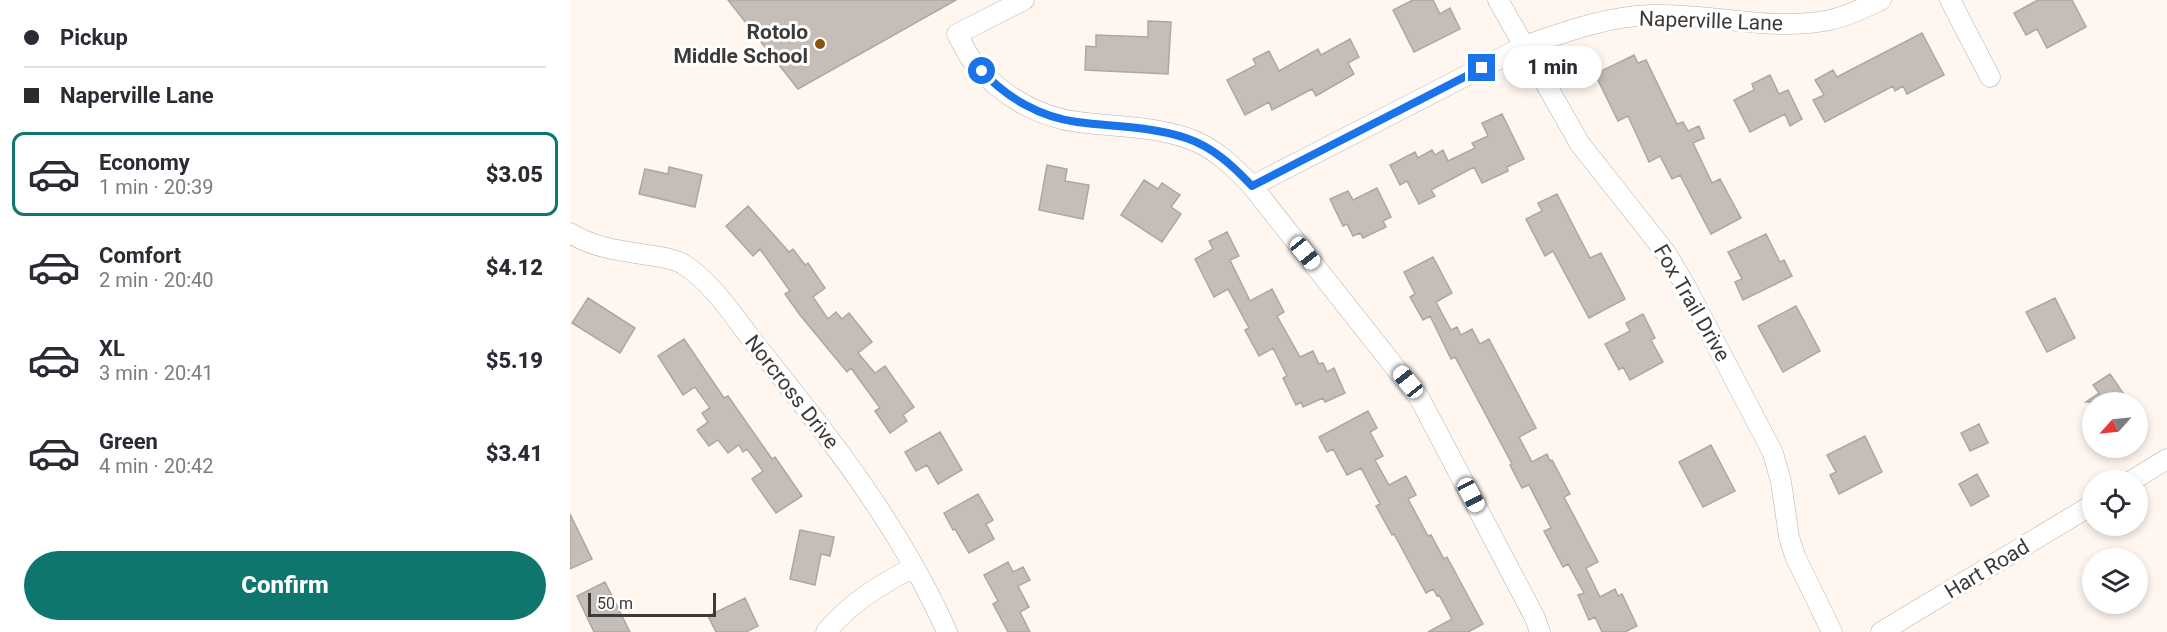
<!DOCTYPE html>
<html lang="en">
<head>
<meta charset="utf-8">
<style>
  body { margin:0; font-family:Roboto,sans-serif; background:#f7f7f7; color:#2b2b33; height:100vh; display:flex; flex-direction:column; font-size:22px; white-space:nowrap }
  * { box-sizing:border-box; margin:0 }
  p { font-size:20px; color:#7c7c81 }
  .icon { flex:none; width:33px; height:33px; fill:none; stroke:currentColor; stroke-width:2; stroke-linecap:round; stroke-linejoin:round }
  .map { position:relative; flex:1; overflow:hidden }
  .side { display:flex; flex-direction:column; background:#fff; width:570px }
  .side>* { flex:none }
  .banner { display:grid; align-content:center; height:132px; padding:0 24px; background:#fff }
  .needle { width:39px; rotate:243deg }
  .buttons { position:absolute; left:1512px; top:392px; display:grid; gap:12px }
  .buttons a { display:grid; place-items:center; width:66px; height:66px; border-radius:50%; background:#fff; box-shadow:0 3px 9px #0003; font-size:30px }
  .scale { position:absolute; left:18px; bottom:15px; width:128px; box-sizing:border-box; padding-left:6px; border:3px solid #3d3a38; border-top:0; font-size:16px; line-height:21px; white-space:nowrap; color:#3d3a38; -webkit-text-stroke:4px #fff; paint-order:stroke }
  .end { position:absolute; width:27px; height:27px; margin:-14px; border:8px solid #1a73e8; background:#fff; box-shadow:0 0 0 3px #fff }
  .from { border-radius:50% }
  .bubble { position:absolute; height:42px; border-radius:21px; background:#fff; box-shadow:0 3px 9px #0003; font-size:20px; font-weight:800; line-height:42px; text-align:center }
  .car { position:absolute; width:18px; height:36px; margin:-18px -9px; border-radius:8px; box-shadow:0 0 4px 2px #0007; background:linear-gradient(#fff 24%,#345 0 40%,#fff 0 76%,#345 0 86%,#fff 0) }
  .banner b { display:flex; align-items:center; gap:21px; height:57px; font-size:22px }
  .banner b+b { border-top:2px solid #e1e1e2 }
  .banner i { width:15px; height:15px; background:#2b2b33 }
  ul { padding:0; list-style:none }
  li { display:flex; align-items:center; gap:18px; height:84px; margin:0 12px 9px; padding:0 12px; border:3px solid transparent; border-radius:12px }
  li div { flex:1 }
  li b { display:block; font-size:22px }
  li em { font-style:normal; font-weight:800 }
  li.selected { border-color:#0f766e }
  li>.icon { width:54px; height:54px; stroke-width:1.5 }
  .primary-button { display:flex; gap:12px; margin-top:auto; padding:12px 24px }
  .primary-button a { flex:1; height:69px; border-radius:36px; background:#0f766e; color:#fff; font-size:24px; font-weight:800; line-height:69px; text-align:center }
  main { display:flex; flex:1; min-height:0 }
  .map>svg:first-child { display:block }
  .building { fill:#c5bdb7; stroke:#aea7a1; stroke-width:1.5 }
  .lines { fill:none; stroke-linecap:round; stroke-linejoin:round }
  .minor-casing { stroke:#b8b0aa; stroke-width:21 }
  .minor { stroke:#fff; stroke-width:20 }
  .route { stroke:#1a73e8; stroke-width:8 }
  .poi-dot { fill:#8d520e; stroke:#fff; stroke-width:2 }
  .labels { text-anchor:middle; stroke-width:6; stroke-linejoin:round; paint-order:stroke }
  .street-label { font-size:21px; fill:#3d3a38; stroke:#fff }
  .poi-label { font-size:21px; font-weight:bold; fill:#3d3a38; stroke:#fff; text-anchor:end }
</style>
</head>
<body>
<main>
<section class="side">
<div class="banner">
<b><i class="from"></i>Pickup</b>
<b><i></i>Naperville Lane</b>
</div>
<ul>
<li class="selected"><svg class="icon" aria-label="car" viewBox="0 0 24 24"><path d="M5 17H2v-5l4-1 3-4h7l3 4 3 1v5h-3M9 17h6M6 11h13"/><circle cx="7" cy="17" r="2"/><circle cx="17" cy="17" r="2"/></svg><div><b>Economy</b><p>1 min · 20:39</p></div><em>$3.05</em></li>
<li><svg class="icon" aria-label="car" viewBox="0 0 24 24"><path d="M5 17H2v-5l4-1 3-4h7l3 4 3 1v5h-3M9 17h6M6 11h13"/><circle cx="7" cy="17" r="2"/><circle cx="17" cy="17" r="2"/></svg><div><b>Comfort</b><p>2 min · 20:40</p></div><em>$4.12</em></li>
<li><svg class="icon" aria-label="car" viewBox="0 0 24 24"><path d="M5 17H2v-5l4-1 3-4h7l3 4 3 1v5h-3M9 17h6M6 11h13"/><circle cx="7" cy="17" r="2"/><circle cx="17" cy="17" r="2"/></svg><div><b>XL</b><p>3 min · 20:41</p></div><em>$5.19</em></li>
<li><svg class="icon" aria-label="car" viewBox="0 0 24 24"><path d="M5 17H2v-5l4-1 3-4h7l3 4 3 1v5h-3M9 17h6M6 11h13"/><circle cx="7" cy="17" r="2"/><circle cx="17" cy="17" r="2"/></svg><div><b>Green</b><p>4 min · 20:42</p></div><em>$3.41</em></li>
</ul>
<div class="primary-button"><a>Confirm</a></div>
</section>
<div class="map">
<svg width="1597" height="632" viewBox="0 0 1597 632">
  <rect width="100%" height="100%" fill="#fef6ef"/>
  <path class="building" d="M158,0H386L228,89Z
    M843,0H863L870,14L880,8L890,29L844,52L823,10Z
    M1468,0H1502L1516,27L1477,48L1467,29L1456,35L1444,13Z
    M578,21L601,22L598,74L515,70L516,46L526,47V35L578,37Z
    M1352,33L1374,75L1337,94L1333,86L1325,91L1323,86L1255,122L1243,100L1254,95L1245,80L1263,70L1267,77Z
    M780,39L789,57L778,63L784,74L746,96L742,89L702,110L699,102L675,115L657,80L686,65L683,59L699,51L709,71L748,49L751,55Z
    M1064,55L1068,63L1076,60L1107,124L1113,122L1118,131L1129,126L1134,138L1123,143L1142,183L1150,179L1171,218L1141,234L1110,175L1102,179L1090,156L1079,162L1058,116L1048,121L1025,74Z
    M1200,75L1209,94L1218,90L1232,119L1220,126L1215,114L1180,132L1164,100L1184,90L1182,84Z
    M932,114L954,159L937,167L938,171L912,183L904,167L861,190L865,196L849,204L837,181L830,185L820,165L845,152L848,158L862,150L865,155L873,150L878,161L905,148L902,143L918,136L912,123Z
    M477,165L497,169L495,181L519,185L513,219L469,210Z
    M99,167L132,175L125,207L69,194L75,169L98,174Z
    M574,180L588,189L592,183L610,195L601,207L611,214L592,242L551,215Z
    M807,188L821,217L813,221L816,227L793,238L790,233L783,236L777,224L773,226L760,199L778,191L783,200Z
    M987,194L1020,258L1031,253L1055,299L1019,318L983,251L975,256L956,219L972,211L968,203Z
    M178,206L219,252L223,249L235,265L238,263L255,288L243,297L258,319L266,312L272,319L279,313L302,342L288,353L305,373L315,366L344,407L333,415L337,421L320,433L305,411L310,408L281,368L277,372L230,315L215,294L220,291L190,249L183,256L156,226Z
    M657,232L669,256L660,260L680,301L702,289L714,312L707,316L730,357L743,351L749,364L753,363L757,372L764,368L775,393L755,402L753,398L733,407L731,402L726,405L713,378L717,376L703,348L689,356L675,330L679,328L658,289L644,297L625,259L643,249L639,241Z
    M1196,234L1210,262L1214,260L1222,276L1173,300L1165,282L1172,279L1158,252Z
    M863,257L882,293L866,302L881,330L887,327L891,335L902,329L910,344L919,339L966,428L949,437L962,462L977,454L980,461L982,460L1000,494L994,497L1028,562L1016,568L1030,597L1045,589L1048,596L1052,594L1067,626L1055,632H1032L1025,617L1019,620L1008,595L1014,593L998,564L993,567L974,531L981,528L959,485L952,488L940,465L942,464L885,357L881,359L860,316L853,320L840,297L845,294L834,272Z
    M18,298L65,328L50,353L2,323Z
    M1485,298L1505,338L1477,352L1456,312Z
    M1226,306L1250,351L1213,372L1188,326Z
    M1073,314L1085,338L1081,340L1093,362L1060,380L1053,367L1049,370L1035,344L1060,331L1056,323Z
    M114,339L154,398L158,396L202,459L205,457L232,496L206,513L182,479L193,471L177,449L173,452L169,445L158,453L148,440L139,446L127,430L138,422L132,413L140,408L125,387L113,395L88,356Z
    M1540,374L1559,402H1516L1529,393L1523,385Z
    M798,411L807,428L800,432L813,456L805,460L819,485L836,476L846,495L838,499L858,536L861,535L874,559L877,557L913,624L898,632H858L882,619L869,595L867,596L863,589L856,593L824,534L822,535L806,506L810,504L791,468L777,475L763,449L757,452L749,437Z
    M1409,424L1418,443L1400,451L1391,433Z
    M370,432L392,470L368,484L357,465L346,471L335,452Z
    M1295,436L1312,472L1269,494L1260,475L1266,472L1257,455Z
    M1141,445L1165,491L1133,507L1109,462Z
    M1407,474L1419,496L1401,506L1389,484Z
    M408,494L423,520L416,524L424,539L399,553L385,529L383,530L374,513Z
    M0,514L22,559L0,569Z
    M230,530L264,537L260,556L251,554L245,585L220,579Z
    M438,562L443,572L453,567L460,580L448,586L459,607L450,612L460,632H438L423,604L428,601L414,575Z
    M35,582L60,632H24L7,596Z
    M175,598L188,626L176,632H146L138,616Z"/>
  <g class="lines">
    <g class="minor-casing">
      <path id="minor" d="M454,0L387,34C392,43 397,54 403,62C429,94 467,117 508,122C545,127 581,126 617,138C644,147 663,166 682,186L850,399L965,618L970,632
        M928,0L1010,144L1096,253L1115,285L1203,453L1211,482L1219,537L1225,556L1262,632
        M1380,0L1420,77
        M682,186L954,46C995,32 1038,16 1082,15C1142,13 1200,32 1260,20C1278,16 1294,8 1311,0
        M0,233C24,248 51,251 78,255C89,257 103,258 113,264C143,283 164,317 186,345C258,435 330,526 377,632
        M1563,480L1597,459
        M256,632C280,603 311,584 344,567
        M1311,632L1522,505"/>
    </g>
    <use href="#minor" class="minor"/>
  </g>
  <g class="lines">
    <path class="route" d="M412,71C437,98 470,117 507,122C544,127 580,126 616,138C643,147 663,166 682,186L912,68"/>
  </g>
  <circle class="poi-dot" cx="250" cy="44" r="6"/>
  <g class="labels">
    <g class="street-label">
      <text transform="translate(1141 21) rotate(2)" y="7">Naperville Lane</text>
      <text transform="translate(1122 303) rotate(60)" y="7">Fox Trail Drive</text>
      <text transform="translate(222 392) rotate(52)" y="7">Norcross Drive</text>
      <text transform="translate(1417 569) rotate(-31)" y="7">Hart Road</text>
    </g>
    <g class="poi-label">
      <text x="238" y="39">Rotolo<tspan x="238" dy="24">Middle School</tspan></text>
    </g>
  </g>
</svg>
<div class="buttons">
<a><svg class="needle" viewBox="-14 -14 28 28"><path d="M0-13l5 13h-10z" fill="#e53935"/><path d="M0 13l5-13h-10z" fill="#7c7c81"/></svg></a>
<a><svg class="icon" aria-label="locate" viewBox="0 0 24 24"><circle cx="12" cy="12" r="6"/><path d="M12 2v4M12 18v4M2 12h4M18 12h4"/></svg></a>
<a><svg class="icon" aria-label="layers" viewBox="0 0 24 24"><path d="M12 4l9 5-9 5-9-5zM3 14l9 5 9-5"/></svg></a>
</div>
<div class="scale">50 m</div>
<i class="end from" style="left:412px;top:71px"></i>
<i class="end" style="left:912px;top:68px"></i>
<div class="bubble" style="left:933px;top:46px;width:99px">1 min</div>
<i class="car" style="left:735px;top:253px;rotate:141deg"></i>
<i class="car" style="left:838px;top:382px;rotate:321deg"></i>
<i class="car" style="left:901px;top:495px;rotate:152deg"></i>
</div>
</main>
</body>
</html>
